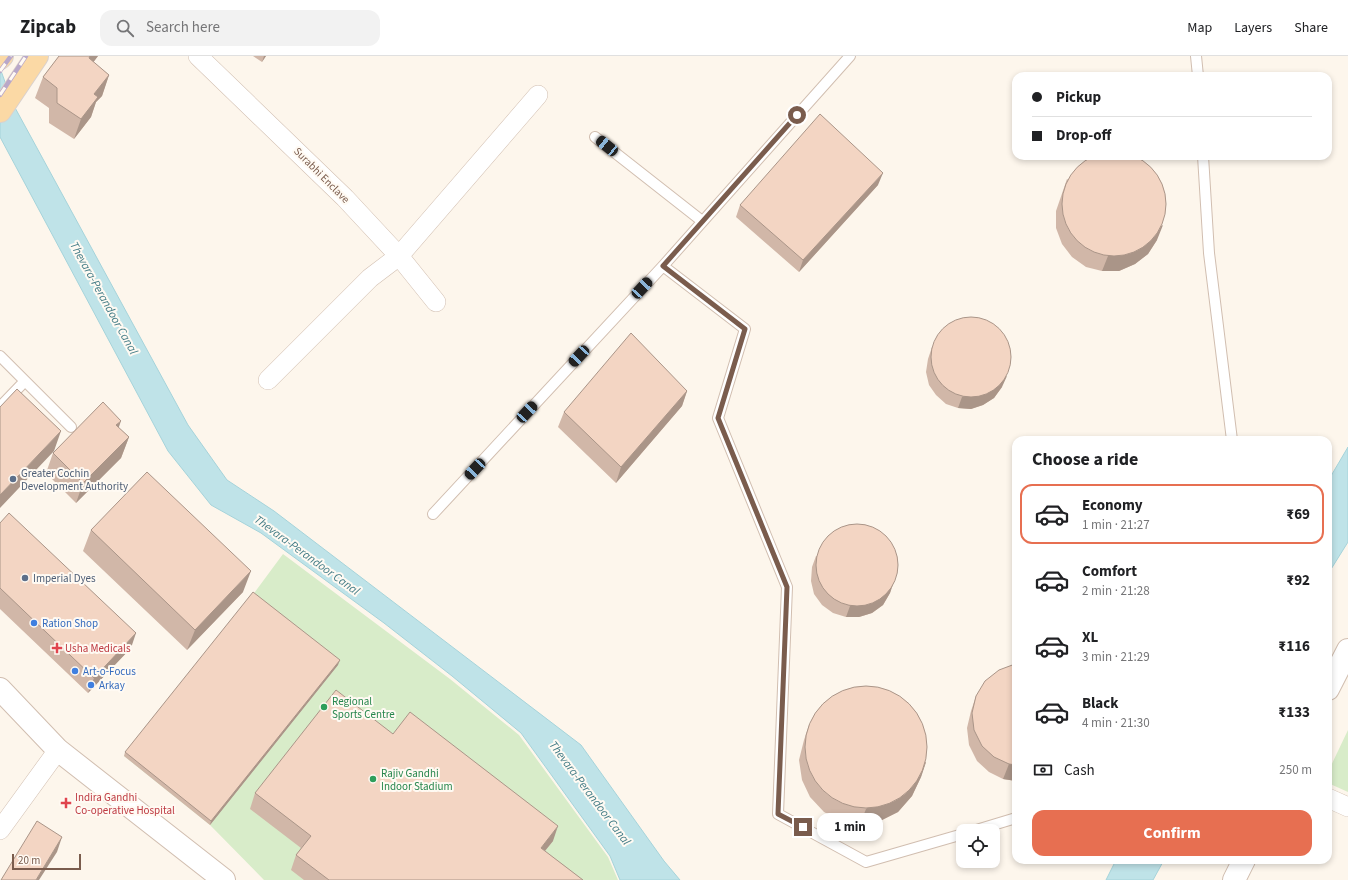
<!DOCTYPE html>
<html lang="en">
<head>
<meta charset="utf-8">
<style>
  body { margin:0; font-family:"Source Sans 3",sans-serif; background:#f2f2f2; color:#202124; height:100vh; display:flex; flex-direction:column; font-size:15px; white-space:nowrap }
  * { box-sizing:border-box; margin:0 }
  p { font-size:13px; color:#757577 }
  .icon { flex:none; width:22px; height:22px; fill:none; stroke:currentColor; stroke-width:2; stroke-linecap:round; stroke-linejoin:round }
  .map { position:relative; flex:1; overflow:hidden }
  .details { position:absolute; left:1012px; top:380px; width:320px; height:428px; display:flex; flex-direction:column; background:#fff; border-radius:12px; box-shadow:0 2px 6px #0003 }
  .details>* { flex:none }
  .banner { position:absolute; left:1012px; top:16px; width:320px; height:88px; border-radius:12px; box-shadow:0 2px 6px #0003; display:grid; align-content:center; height:88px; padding:0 20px; background:#fff }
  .controls { position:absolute; left:956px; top:768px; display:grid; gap:8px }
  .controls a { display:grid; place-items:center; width:44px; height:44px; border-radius:8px; background:#fff; box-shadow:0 2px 6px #0003; font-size:20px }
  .scale { position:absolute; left:12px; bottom:10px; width:69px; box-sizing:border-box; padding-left:4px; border:2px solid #7a5c4d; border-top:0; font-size:11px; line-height:14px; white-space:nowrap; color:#7a5c4d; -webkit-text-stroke:3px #fffaf3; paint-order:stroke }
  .end { position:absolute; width:18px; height:18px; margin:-9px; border:5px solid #7a5c4d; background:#fff; box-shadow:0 0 0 2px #fff }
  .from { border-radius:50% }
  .bubble { position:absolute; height:28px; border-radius:12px; background:#fff; box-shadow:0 2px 6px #0003; font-size:13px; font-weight:700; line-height:28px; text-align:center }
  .car { position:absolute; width:12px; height:24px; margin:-12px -6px; border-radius:5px; box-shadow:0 0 3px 1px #0007; background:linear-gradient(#222 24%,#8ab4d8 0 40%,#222 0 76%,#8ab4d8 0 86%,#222 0) }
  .banner b { display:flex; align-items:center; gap:14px; height:38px; font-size:15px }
  .banner b+b { border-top:1px solid #e0e0e0 }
  .banner i { width:10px; height:10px; background:#202124 }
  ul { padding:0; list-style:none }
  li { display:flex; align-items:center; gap:12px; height:60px; margin:0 8px 6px; padding:0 12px; border:2px solid transparent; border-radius:12px }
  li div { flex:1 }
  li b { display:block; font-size:15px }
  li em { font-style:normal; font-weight:700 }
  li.on { border-color:#e76f51 }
  li>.icon { width:36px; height:36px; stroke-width:1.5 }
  h2 { padding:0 20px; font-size:18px; line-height:48px }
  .pay { display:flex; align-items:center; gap:10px; height:44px; padding:0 20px; font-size:15px }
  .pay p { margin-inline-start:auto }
  .cta { display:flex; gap:8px; margin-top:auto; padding:8px 20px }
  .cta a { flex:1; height:46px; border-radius:12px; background:#e76f51; color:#fff; font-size:16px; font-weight:700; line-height:46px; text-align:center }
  header { display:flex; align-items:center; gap:24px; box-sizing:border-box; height:56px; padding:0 20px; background:#fff; border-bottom:1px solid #e0e0e0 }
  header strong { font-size:19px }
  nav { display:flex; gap:22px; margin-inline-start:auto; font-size:14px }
  .search { width:280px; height:36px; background:#f2f2f2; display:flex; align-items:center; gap:10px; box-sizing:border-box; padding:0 14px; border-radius:12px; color:#757577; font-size:15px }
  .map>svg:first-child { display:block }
  .green { fill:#d8ecc9 }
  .water { fill:#bfe3e8; stroke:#a5d3da }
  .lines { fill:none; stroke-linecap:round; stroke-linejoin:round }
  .service-casing { stroke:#d1beb0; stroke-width:12 }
  .minor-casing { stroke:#d1beb0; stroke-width:20 }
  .tertiary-casing { stroke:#d1beb0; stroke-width:24 }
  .primary-casing { stroke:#dad1cd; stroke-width:24 }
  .service { stroke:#fff; stroke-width:10 }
  .minor { stroke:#fff; stroke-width:19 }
  .tertiary { stroke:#fff; stroke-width:22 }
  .primary { stroke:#fbd9a5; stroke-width:22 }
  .rail-casing { stroke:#b9a8c9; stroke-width:4.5 }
  .rail { stroke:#fffaf3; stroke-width:3; stroke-dasharray:9; stroke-linecap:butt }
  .wall { fill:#d1b7a8 }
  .shaded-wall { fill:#aa9588 }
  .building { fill:#f3d5c3; stroke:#aa9588 }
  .route { stroke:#7a5c4d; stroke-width:5 }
  .service-dot { fill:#5c6f8a; stroke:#fffaf3; stroke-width:1.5 }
  .shop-dot { fill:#3f7fe0; stroke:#fffaf3; stroke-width:1.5 }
  .health-dot { fill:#e0444e; stroke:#fffaf3; stroke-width:1.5 }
  .leisure-dot { fill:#2e9e5b; stroke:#fffaf3; stroke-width:1.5 }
  .labels { text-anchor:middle; stroke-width:4; stroke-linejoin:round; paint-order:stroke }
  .street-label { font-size:11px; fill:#7a5c4d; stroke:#fffaf3 }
  .service-label { font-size:11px; fill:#4e5e75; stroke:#fffaf3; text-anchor:start }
  .shop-label { font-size:11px; fill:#366cbe; stroke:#fffaf3; text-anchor:start }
  .health-label { font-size:11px; fill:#be3a42; stroke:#fffaf3; text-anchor:start }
  .leisure-label { font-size:11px; fill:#27864d; stroke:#fffaf3; text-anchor:start }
  .water-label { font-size:12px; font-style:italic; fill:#437c86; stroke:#fffaf3 }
</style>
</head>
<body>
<header>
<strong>Zipcab</strong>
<div class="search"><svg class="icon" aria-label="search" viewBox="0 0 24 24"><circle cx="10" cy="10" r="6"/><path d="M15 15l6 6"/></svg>Search here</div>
<nav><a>Map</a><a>Layers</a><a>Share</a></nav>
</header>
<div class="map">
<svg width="1348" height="824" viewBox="0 0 1348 824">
  <rect width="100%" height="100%" fill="#fdf6ec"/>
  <path class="green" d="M283,498L450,623L519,679L608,801L618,824H264L210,769L124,700L252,540Z
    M1348,674V736L1328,727V716Z"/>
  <path class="water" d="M0,12L13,48L188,369L227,424L274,455L581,689L664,805L680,824H620L610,800L521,677L452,620L384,567L261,477L211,449L168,395L0,81Z
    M1348,391V486L1328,518V425Z
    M1116,804H1164L1153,824H1106Z"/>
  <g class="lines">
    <g class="service-casing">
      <path id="service" d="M1196,0L1198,20
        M595,81L702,165
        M1203,100L1209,197L1232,384
        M663,210L745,273L718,362L787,531L778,758L866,806L963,778
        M0,300L25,325L0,351
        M25,325L71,371
        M433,458L663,210L850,0
        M973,775L1016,762"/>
    </g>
    <g class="minor-casing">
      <path id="minor" d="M198,0L345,142L399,200L436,246
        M268,324L370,222L399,200L538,39
        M1328,742L1348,751
        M0,774L58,694"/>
    </g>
    <g class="tertiary-casing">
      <path id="tertiary" d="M0,633L58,694L224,824
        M1328,633L1348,594
        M1234,824L1244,804"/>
    </g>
    <g class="primary-casing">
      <path id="primary" d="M0,2L2,0
        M0,55L37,0"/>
    </g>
    <use href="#service" class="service"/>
    <use href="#minor" class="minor"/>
    <use href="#tertiary" class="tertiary"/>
    <use href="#primary" class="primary"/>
    <g class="rail-casing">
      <path id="rail" d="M0,15L11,0
        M0,39L26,0"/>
    </g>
    <use href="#rail" class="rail"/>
  </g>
  <path class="wall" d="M59,0H98L93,6L109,19L102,40L96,46L91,61L74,83L49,67V52L35,42L43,21Z
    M253,0H266L262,6Z
    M1067,123L1157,184L1148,198L1135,208L1119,215H1102L1086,211L1072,201L1062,188L1056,172V155Z
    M878,129L799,216L736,161L740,149Z
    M932,291L1002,331L994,342L983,349L971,353L958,352L946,348L936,339L929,329L926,316L928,303Z
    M687,335L682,350L616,427L558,371L564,356Z
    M119,372L129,381L121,402L76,447L46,417L53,397Z
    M0,467L131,592L88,637L0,553Z
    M91,474L243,536L187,594L83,495Z
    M816,500L894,525L890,537L883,549L872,557L859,561H846L833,557L822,549L814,538L811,525L812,511Z
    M1015,608L1016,725L1003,723L989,716L977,705L969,689L967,672L971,655L976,640Z
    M338,609L210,769L124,700L125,696Z
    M809,669L926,706L921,721L912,740L898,756L880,765L860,768L841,765L824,756L810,741L802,724L799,704L804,684Z
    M393,678L553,785L545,795L583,824H304L291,814L296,799L301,792L250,753L255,737Z"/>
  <path class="shaded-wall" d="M90,0H98L81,23L89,2Z
    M264,0H266L262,6Z
    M109,19L102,40L96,46L91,61L74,83L81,63L94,38Z
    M883,117L878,129L799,216L803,204Z
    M1163,169L1157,184L1148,198L1135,208L1119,215H1102L1108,200Z
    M1007,320L1002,331L994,342L983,349L971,353L958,352L962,341Z
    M687,335L682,350L616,427L621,411Z
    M121,365L114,385L116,369Z
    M61,375L54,395L0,452V439Z
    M129,381L121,402L76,447L83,427Z
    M251,515L243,536L187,594L195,574Z
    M894,525L890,537L883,549L872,557L859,561H846L850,550Z
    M136,577L131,592L88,637L94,622Z
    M340,604L338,609L210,769L211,765Z
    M926,706L921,721L912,740L898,756L880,765L860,768L866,753Z
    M1009,708L1016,709V725L1003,723Z
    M558,770L553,785L535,807L541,792Z
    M62,781L57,796L39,824H36Z"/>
  <path class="building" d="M59,0H90L89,2L109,19L94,38L98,41L81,63L57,47V32L43,21Z
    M820,58L883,117L803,204L740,149Z
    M1062 148a52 52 0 1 1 104 0a52 52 0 1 1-104 0Z
    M931 301a40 40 0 1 1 80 0a40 40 0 1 1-80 0Z
    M631,277L687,335L621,411L564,356Z
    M17,333L61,375L0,439V351Z
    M103,346L121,365L116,369L129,381L83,427L53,397Z
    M147,416L251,515L195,574L91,474Z
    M9,457L136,577L94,622L0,532V467Z
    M816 509a41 41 0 1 1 82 0a41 41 0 1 1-82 0Z
    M253,536L340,604L211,765L125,696Z
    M1015,608H1016V709L1009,708L994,701L982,690L974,674L972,657L976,640L985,625L999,614Z
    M805 691a61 61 0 1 1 122 0a61 61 0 1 1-122 0Z
    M336,634L393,678L410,656L558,770L541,792L583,824H329L296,799L311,780L255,737Z
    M37,765L62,781L36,824H1Z"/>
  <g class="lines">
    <path class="route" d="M797,59L663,210L745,273L718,362L787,531L778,758L803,771"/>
  </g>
  <g class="service-dot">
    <circle cx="13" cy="423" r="4"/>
    <circle cx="25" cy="522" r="4"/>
  </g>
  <g class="shop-dot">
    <circle cx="34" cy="567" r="4"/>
    <circle cx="75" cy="615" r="4"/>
    <circle cx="91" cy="629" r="4"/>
  </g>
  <g class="health-dot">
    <path d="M55 586h4v4h4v4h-4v4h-4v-4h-4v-4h4z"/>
    <path d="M64 741h4v4h4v4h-4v4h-4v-4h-4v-4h4z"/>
  </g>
  <g class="leisure-dot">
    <circle cx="324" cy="651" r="4"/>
    <circle cx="373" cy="723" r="4"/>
  </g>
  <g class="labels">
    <g class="street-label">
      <text transform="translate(322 119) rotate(45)" y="4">Surabhi Enclave</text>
    </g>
    <g class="service-label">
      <text x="21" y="421">Greater Cochin<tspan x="21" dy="13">Development Authority</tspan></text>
      <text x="33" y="526">Imperial Dyes</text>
    </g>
    <g class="shop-label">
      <text x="42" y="571">Ration Shop</text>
      <text x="83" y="619">Art-o-Focus</text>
      <text x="99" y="633">Arkay</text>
    </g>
    <g class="health-label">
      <text x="65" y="596">Usha Medicals</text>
      <text x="75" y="745">Indira Gandhi<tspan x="75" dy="13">Co-operative Hospital</tspan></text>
    </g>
    <g class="leisure-label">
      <text x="332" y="649">Regional<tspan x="332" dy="13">Sports Centre</tspan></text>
      <text x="381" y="721">Rajiv Gandhi<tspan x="381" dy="13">Indoor Stadium</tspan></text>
    </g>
    <g class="water-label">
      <text transform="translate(104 242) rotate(61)" y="4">Thevara-Perandoor Canal</text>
      <text transform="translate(307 499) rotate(36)" y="4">Thevara-Perandoor Canal</text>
      <text transform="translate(590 737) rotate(53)" y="4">Thevara-Perandoor Canal</text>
    </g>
  </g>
</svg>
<div class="controls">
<a><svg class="icon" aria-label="locate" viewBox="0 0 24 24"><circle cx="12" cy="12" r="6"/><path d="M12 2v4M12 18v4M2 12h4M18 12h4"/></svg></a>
</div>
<div class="scale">20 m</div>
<i class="end from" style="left:797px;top:59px"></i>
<i class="end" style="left:803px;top:771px"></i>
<div class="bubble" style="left:817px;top:757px;width:66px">1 min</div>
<i class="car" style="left:607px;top:90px;rotate:309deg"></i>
<i class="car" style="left:642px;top:232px;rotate:43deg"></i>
<i class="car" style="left:579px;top:300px;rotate:223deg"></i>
<i class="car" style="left:527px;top:356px;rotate:43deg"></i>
<i class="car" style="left:475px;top:413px;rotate:223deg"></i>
<div class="banner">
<b><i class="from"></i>Pickup</b>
<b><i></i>Drop-off</b>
</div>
<section class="details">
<h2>Choose a ride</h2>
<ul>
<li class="on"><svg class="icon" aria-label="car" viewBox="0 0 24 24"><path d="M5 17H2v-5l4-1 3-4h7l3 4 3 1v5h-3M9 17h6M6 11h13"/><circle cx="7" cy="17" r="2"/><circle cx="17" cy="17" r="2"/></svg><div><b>Economy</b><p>1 min · 21:27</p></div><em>₹69</em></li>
<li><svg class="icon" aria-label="car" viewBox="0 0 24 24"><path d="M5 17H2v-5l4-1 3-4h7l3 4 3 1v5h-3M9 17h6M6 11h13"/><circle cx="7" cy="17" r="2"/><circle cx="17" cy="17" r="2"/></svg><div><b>Comfort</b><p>2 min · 21:28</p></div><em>₹92</em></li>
<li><svg class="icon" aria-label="car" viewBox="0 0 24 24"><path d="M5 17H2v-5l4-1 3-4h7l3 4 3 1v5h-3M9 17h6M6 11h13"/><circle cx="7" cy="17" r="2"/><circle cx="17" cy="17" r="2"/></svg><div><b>XL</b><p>3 min · 21:29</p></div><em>₹116</em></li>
<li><svg class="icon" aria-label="car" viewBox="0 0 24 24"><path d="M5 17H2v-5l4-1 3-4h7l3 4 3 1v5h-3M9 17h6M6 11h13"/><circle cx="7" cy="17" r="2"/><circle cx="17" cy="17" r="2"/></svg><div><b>Black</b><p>4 min · 21:30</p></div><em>₹133</em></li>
</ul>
<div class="pay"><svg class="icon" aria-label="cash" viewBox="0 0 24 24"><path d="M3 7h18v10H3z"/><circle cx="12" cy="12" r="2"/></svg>Cash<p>250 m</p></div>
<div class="cta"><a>Confirm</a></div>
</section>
</div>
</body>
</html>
